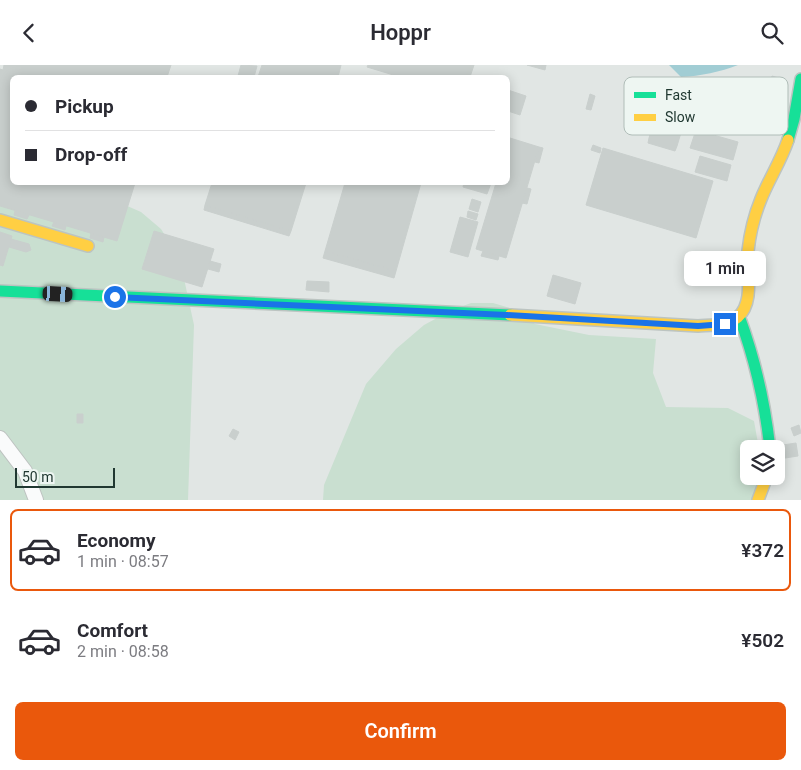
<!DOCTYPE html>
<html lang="en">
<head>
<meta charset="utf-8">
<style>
  body { margin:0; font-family:Roboto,sans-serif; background:#f2f2f3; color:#2b2b33; height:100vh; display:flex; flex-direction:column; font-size:19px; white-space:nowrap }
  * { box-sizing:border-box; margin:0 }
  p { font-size:16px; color:#7c7c81 }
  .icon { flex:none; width:28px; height:28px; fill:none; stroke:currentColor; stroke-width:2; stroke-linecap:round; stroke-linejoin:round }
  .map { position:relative; height:435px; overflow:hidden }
  .details { display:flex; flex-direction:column; background:#fff; flex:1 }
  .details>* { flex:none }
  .guide { position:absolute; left:10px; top:10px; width:500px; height:110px; border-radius:8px; box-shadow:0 2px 12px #0003; display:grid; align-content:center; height:110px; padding:0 15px; background:#fff }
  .tools { position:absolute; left:740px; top:375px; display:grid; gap:10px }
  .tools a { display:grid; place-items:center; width:45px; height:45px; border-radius:8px; background:#fff; box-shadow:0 2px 12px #0003; font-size:25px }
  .scale { position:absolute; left:15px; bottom:12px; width:100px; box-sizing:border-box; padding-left:5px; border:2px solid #203831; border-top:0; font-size:14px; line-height:18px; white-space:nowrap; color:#203831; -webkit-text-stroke:4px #eef6f2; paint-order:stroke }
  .end { position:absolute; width:22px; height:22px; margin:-11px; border:6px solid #1a73e8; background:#fff; box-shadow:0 0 0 2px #fff }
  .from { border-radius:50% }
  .bubble { position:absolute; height:35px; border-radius:8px; background:#fff; box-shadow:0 2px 12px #0003; font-size:16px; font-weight:600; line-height:35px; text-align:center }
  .car { position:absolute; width:15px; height:30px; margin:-15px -8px; border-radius:6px; box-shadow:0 0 4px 1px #0007; background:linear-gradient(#222 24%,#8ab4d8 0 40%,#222 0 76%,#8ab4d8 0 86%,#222 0) }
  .guide b { display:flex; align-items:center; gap:18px; height:48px; font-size:19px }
  .guide b+b { border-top:1px solid #e1e1e2 }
  .guide i { width:12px; height:12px; background:#2b2b33 }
  ul { padding:9px 0 0; list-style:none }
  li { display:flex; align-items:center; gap:15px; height:82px; margin:0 10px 8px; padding:0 5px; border:2px solid transparent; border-radius:8px }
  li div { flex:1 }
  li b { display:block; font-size:19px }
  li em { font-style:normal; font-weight:600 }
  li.selected { border-color:#ea580c }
  li>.icon { width:45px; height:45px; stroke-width:1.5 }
  .primary-button { display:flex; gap:10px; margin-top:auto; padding:10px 15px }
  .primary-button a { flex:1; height:58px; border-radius:8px; background:#ea580c; color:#fff; font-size:20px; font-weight:600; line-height:58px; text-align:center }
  header { display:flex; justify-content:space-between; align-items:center; height:65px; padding:0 15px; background:#fff; font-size:22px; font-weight:600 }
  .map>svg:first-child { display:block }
  .green { fill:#c9dfd0 }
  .water { fill:#a1cdd4 }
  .building { fill:#c9cfcd; stroke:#c9cfcd }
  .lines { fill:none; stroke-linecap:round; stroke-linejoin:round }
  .street-casing { stroke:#bec3c1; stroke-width:16 }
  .fast-casing { stroke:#bcc4c1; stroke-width:14 }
  .slow-casing { stroke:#bcc4c1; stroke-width:14 }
  .street { stroke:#fafbfb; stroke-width:14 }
  .fast { stroke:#16e098; stroke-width:11 }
  .slow { stroke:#ffcf43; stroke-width:11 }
  .route { stroke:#1a73e8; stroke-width:6 }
  .key { fill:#eef6f2; stroke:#b0bdb8; stroke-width:1 }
  .key-label { font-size:14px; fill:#203831 }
</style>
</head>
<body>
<header><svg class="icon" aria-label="back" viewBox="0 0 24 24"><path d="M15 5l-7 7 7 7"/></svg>Hoppr<svg class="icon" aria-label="search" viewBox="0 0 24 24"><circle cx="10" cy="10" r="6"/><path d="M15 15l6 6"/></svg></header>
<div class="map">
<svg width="801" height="435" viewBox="0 0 801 435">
  <rect width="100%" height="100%" fill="#e1e6e4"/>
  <path class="green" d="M109,133L141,147L161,164L174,185L183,209L194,260L188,435H0V138Z
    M471,238H493L517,245L535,259L589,270L656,274L653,308L666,342L728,343L754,356L759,384H749V411H765L754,435H323L324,420L366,319L396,284L424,260L450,246Z"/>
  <path class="water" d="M669,0H738C720,7 701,11 681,12Z"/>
  <path class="building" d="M4,0H171L167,12H12V118H135L117,176L0,141V4L3,5Z
    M241,0L257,1L254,12L238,11Z
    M262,0H341L338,12H258Z
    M368,0H470L466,12H400L367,2Z
    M470,0H474L470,12H466Z
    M527,0H546L545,5Z
    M772,11L782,14L780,21L770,18Z
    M508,25L526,31L520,50L508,46Z
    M590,29L595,31L591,45L586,44Z
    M655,53L683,61L677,81L649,73Z
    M696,65L738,77L733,95L690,83Z
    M510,73L539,82L506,193L476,184L496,118H508V80Z
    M649,73L677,81L675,86L648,78Z
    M593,80L601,83L600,88L591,85Z
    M539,82L543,83L539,98L535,97Z
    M603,83L713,116L696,173L586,140Z
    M700,91L731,100L727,116L695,107Z
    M212,118H306L291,166L205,140Z
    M345,118H421L396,206L325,186Z
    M464,118H491L487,129L463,122Z
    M527,123L531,124L527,139L522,138Z
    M472,134L481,137L478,147L469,144Z
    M205,140L291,166L289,171L204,145Z
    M15,146L29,150L27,154L14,150Z
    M468,146L478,149L476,155L467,152Z
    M460,152L478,157L468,192L450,187Z
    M54,157L66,161L65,165L52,161Z
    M154,166L214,184L202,222L142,204Z
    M0,167L12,171L3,201L0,200Z
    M91,168L104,172L103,177L90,173Z
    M11,174L29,179L31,185L26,187L9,182Z
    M325,186L396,206L394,213L323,193Z
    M483,186L499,191L498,195L481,191Z
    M210,196L221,199L219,207L208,204Z
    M553,210L581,218L575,239L547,231Z
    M307,216L329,217V227L306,225Z
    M77,349H83V358H77Z
    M799,360L801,368L794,371L791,363Z
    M233,364L239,367L235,375L229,371Z
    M796,378L798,391L785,393L783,380Z"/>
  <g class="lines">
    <g class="street-casing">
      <path id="street" d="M0,373L25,406L36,435"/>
    </g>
    <g class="fast-casing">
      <path id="fast" d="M788,75L794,54L801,14
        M0,226L510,250
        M739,251C755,294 765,338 770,384"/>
    </g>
    <g class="slow-casing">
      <path id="slow" d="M0,155L88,181
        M510,250L698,261C712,260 727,261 738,252C755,237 746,206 748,186C750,168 754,151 761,134C769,114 781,96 788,75
        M758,435L767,411"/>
    </g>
    <use href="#street" class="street"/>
    <use href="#fast" class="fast"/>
    <use href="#slow" class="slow"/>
  </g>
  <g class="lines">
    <path class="route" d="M115,232L507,250L698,261L725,259"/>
  </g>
  <rect x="624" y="12" width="164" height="58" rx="8" class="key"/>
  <rect x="634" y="27" width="22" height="6" fill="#16e098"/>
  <rect x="634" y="49" width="22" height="7" fill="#ffcf43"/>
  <g class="key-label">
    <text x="665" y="35">Fast</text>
    <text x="665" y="57">Slow</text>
  </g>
</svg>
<div class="tools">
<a><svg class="icon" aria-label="layers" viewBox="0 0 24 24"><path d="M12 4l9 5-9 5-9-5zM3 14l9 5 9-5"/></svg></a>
</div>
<div class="scale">50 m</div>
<i class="end from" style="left:115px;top:232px"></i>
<i class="end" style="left:725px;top:259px"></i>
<div class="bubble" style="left:684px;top:186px;width:82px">1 min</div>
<i class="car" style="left:58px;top:229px;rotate:93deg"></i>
<div class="guide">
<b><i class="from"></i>Pickup</b>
<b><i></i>Drop-off</b>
</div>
</div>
<section class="details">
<ul>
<li class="selected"><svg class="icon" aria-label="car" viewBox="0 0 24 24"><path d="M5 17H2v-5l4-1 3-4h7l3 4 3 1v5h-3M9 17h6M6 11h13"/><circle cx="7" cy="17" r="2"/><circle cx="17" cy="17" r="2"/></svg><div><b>Economy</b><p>1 min · 08:57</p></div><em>¥372</em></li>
<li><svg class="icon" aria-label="car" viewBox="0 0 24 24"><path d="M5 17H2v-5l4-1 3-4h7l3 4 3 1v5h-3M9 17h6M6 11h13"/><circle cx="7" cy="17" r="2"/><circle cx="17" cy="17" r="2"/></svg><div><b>Comfort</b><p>2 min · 08:58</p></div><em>¥502</em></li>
</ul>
<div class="primary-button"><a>Confirm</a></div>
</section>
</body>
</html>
